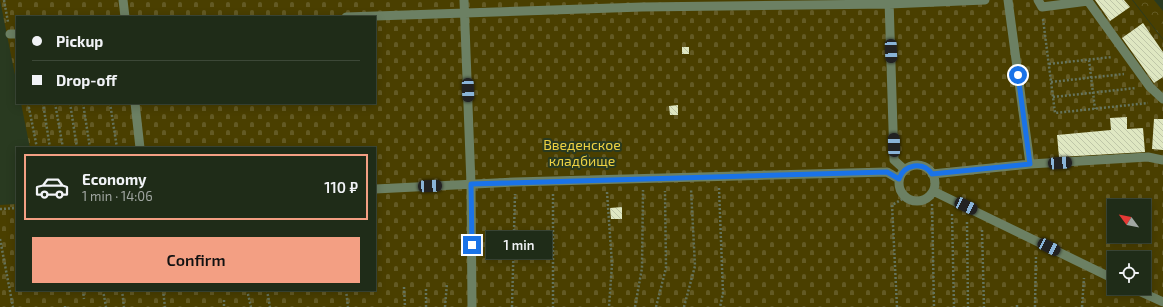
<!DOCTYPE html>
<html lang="en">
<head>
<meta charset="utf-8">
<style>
  body { margin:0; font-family:"Exo 2",sans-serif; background:#273421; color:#f1f3f6; height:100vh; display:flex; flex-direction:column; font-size:15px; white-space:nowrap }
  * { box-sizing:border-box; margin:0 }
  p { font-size:13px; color:#a1a7a2 }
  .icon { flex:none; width:22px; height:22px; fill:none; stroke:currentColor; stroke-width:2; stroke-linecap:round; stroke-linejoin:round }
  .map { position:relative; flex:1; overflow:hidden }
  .panel { position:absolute; left:16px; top:147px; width:360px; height:144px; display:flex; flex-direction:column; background:#1f2c18; border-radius:0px; box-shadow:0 2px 10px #0003,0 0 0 1px #3c4837 }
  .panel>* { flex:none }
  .top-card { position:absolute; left:16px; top:16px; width:360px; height:88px; border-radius:0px; box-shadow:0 2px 10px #0003,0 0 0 1px #3c4837; display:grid; align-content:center; height:88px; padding:0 16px; background:#1f2c18 }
  .needle { width:26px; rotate:302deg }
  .fabs { position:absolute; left:1107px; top:199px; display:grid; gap:8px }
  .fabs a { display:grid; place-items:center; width:44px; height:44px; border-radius:0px; background:#1f2c18; box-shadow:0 2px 10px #0003,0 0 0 1px #3c4837; font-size:20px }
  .end { position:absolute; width:18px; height:18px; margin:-9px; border:5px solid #1a73e8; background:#fff; box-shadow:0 0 0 2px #fff }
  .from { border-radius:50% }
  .bubble { position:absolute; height:28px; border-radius:0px; background:#1f2c18; box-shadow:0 2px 10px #0003,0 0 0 1px #3c4837; font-size:13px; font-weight:600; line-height:28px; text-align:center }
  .car { position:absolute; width:12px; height:24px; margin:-12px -6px; border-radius:5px; box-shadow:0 0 3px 1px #0007; background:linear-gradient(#222 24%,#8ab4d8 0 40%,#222 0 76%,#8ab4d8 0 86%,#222 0) }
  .top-card b { display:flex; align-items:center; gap:14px; height:38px; font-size:15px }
  .top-card b+b { border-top:1px solid #3c4837 }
  .top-card i { width:10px; height:10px; background:#f1f3f6 }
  ul { padding:7px 0 0; list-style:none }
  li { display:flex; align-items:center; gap:12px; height:66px; margin:0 8px 6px; padding:0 8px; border:2px solid transparent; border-radius:0px }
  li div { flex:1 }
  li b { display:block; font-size:15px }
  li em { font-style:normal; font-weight:600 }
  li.selected { border-color:#f39f83 }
  li>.icon { width:36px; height:36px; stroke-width:1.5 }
  .cta { display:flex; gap:8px; margin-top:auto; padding:8px 16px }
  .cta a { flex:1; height:46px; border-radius:0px; background:#f39f83; color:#111; font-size:16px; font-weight:600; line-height:46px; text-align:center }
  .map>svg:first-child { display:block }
  .forest { fill:url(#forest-crowns) }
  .cemetery { fill:url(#cemetery-stones); fill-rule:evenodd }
  .building { fill:url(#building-back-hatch) }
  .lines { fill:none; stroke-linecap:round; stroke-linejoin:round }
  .path { stroke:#65745d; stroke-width:2.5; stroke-dasharray:2 2; stroke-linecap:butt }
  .lane { stroke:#6c8063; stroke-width:9 }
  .route { stroke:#1a73e8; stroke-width:5 }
  .labels { text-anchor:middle; stroke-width:4; stroke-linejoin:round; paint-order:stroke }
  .park-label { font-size:14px; fill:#eed243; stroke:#293a20 }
</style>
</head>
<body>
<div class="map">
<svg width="1163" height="307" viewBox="0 0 1163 307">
  <defs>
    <pattern id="forest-crowns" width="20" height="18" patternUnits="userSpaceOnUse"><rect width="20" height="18" fill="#4a3f00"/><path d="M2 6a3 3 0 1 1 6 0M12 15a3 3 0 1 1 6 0" fill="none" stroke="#635a24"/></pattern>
    <pattern id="cemetery-stones" width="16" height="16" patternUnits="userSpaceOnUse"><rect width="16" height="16" fill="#4a3f00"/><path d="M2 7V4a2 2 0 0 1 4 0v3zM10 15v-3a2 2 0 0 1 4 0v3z" fill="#635a24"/></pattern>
    <pattern id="building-back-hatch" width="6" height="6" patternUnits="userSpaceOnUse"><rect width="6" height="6" fill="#dfe7c2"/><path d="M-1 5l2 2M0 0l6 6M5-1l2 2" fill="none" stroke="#bfc6a8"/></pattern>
  </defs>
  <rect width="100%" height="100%" fill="#293a20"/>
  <path class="forest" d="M1133,0H1154L1163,11V39Z"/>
  <path class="cemetery" d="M0,0H1132L1163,40V307H0V205L17,204V290H375V148H30L21,103H375V17H17V85ZM1114,206H1144V236H1114ZM1114,258H1144V288H1114Z"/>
  <path class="building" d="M1095,0H1124L1130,7L1110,21Z
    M1143,23L1163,52V77L1154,83L1122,38Z
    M682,47H689V54H682Z
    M678,105V115H670L669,106Z
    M1127,117V129L1143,128L1145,152L1059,157L1057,135L1111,130L1110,118Z
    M1154,119H1163V150L1152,149Z
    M622,207V219H611L610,208Z"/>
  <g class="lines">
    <path class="path" d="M4,0L8,22
      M1043,19L1055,113L1148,103
      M1089,60L1095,109
      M1049,64L1112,57
      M1051,82L1124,74
      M1053,97L1136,88
      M28,103L37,148
      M43,103L50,148
      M55,103L63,148
      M70,103L77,148
      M83,103L90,148
      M110,103L117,148
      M719,188L723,293L720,307
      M607,192L612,264L609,307
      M553,194V307
      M932,204L934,307
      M0,209L17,208
      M952,214L954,307
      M967,222L968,307
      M982,230L984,307
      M0,239L13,307
      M404,287L405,307
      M426,289V307
      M83,290L84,299
      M103,290L106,307
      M122,290L124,307
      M163,290L165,307
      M247,290L251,307
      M267,290L270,307
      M346,290L348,307
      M224,300V307
      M65,306V307
      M445,307L447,283
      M512,307L515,194
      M635,307L642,268L643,190
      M656,307L666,268L665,191
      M684,307L695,266L691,189
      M897,307L892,205L906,197
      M1017,307V304
      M1035,307L1036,256
      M1082,307L1084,278"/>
    <path class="lane" d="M123,0L125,17
      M464,0L471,184L472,307
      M889,0L894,160L905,170
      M1008,0L1030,164
      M1038,0L1042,7L1088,1L1150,87L1163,99
      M346,17L642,7L889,4L985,0
      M10,34H17
      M135,103L140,148
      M899 183a18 18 0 1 1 36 0a18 18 0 1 1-36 0Z
      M932,174L1030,164L1148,157L1163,160
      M375,189L515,182L887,172L899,179
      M933,191L1114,279
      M1132,288L1163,302"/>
  </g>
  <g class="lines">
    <path class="route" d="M472,245L471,184L887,172L899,179C904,164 923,161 932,174L1030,164L1018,75"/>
  </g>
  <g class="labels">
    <g class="park-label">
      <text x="582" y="150">Введенское<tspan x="582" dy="16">кладбище</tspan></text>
    </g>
  </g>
</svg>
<div class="fabs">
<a><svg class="needle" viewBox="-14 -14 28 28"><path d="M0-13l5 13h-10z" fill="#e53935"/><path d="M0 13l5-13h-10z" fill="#a1a7a2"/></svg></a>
<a><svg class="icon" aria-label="locate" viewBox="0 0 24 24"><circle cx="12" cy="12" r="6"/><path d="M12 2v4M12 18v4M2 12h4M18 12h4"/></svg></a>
</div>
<i class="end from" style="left:1018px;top:75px"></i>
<i class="end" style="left:472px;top:245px"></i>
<div class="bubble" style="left:486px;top:231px;width:66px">1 min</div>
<i class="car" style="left:891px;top:51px;rotate:178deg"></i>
<i class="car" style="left:468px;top:90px;rotate:178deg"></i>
<i class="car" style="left:894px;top:145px;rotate:359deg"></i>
<i class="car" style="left:1060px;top:163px;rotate:86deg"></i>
<i class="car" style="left:430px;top:186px;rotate:87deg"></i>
<i class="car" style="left:966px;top:206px;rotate:115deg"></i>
<i class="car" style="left:1049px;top:247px;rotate:117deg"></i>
<div class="top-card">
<b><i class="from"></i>Pickup</b>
<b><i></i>Drop-off</b>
</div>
<section class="panel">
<ul>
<li class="selected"><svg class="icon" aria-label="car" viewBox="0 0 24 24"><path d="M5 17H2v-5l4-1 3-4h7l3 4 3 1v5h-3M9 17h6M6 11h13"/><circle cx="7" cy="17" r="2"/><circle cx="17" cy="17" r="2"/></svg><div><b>Economy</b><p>1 min · 14:06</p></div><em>110 ₽</em></li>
</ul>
<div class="cta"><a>Confirm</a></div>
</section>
</div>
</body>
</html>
